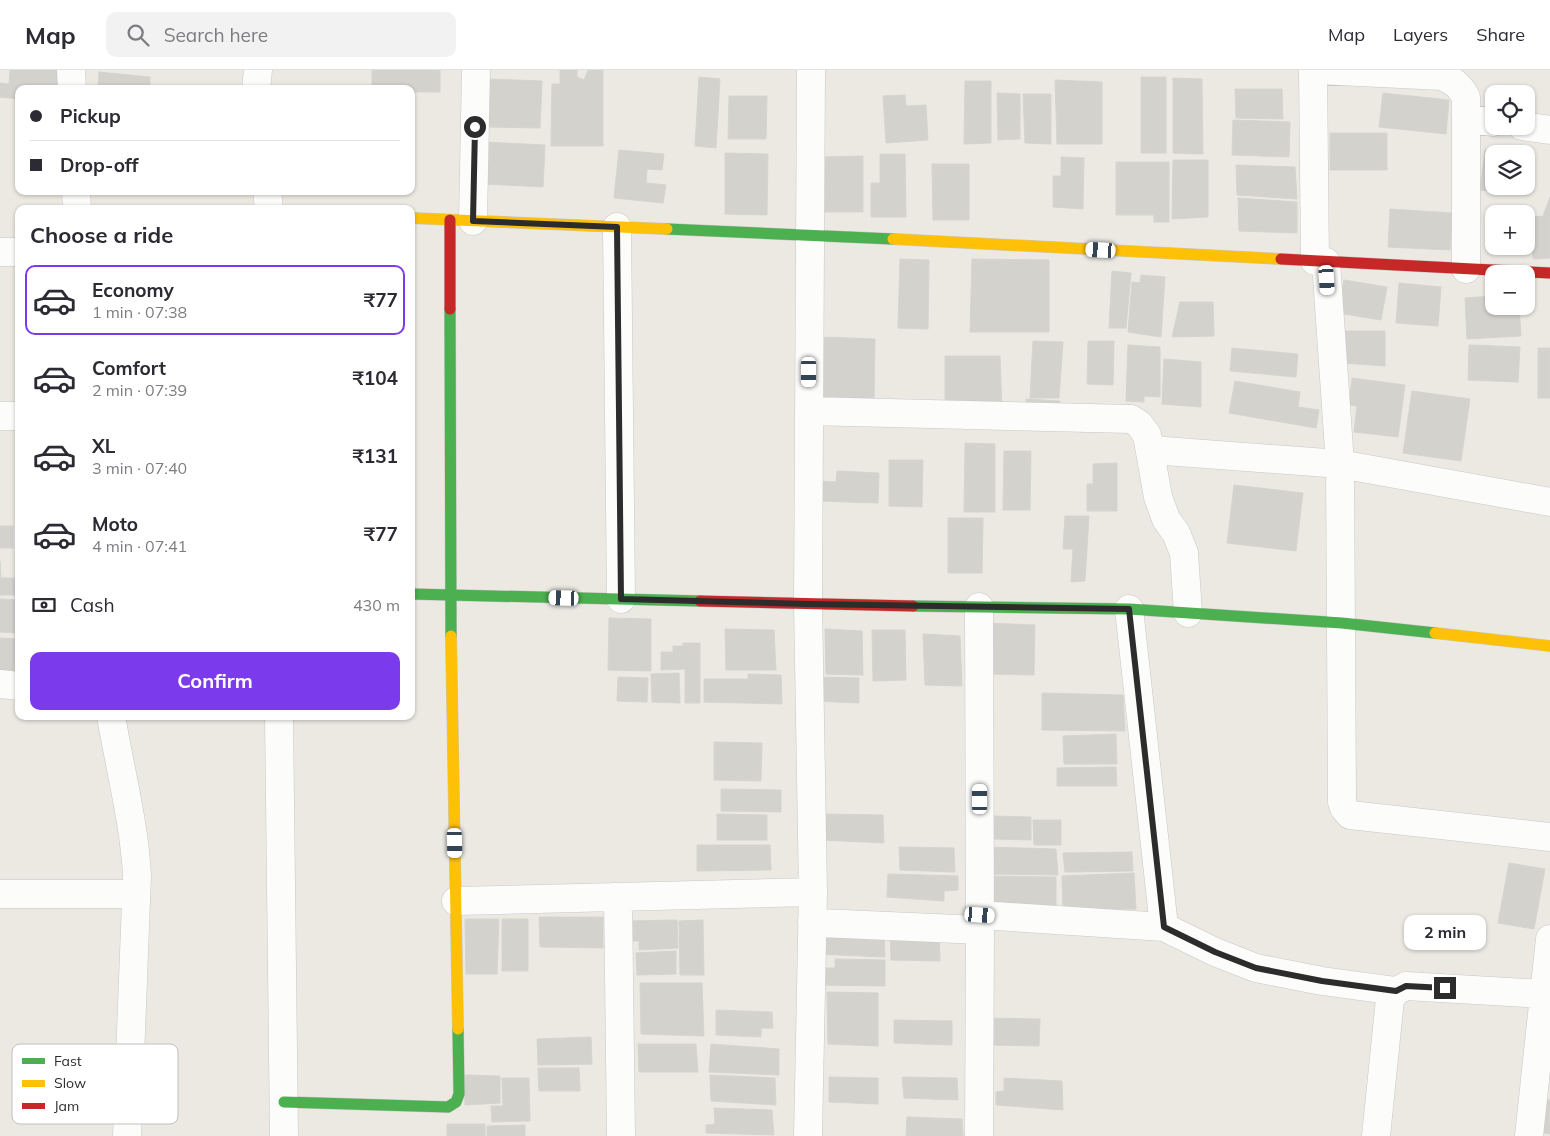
<!DOCTYPE html>
<html lang="en">
<head>
<meta charset="utf-8">
<style>
  body { margin:0; font-family:Mulish,sans-serif; background:#f2f2f3; color:#2b2b33; height:100vh; display:flex; flex-direction:column; font-size:19px; white-space:nowrap }
  * { box-sizing:border-box; margin:0 }
  p { font-size:16px; color:#7c7c81 }
  .icon { flex:none; width:28px; height:28px; fill:none; stroke:currentColor; stroke-width:2; stroke-linecap:round; stroke-linejoin:round }
  .map { position:relative; flex:1; overflow:hidden }
  .details { position:absolute; left:15px; top:135px; width:400px; height:515px; display:flex; flex-direction:column; background:#fff; border-radius:10px; box-shadow:0 1px 4px #0004 }
  .details>* { flex:none }
  .hud { position:absolute; left:15px; top:15px; width:400px; height:110px; border-radius:10px; box-shadow:0 1px 4px #0004; display:grid; align-content:center; height:110px; padding:0 15px; background:#fff }
  .fabs { position:absolute; left:1485px; top:15px; display:grid; gap:10px }
  .fabs a { display:grid; place-items:center; width:50px; height:50px; border-radius:10px; background:#fff; box-shadow:0 1px 4px #0004; font-size:25px }
  .end { position:absolute; width:22px; height:22px; margin:-11px; border:6px solid #2c2c2c; background:#fff; box-shadow:0 0 0 2px #fff }
  .from { border-radius:50% }
  .bubble { position:absolute; height:35px; border-radius:10px; background:#fff; box-shadow:0 1px 4px #0004; font-size:16px; font-weight:700; line-height:35px; text-align:center }
  .car { position:absolute; width:15px; height:30px; margin:-15px -8px; border-radius:6px; box-shadow:0 0 4px 1px #0007; background:linear-gradient(#fff 24%,#345 0 40%,#fff 0 76%,#345 0 86%,#fff 0) }
  .hud b { display:flex; align-items:center; gap:18px; height:48px; font-size:19px }
  .hud b+b { border-top:1px solid #e1e1e2 }
  .hud i { width:12px; height:12px; background:#2b2b33 }
  ul { padding:0; list-style:none }
  li { display:flex; align-items:center; gap:15px; height:70px; margin:0 10px 8px; padding:0 5px; border:2px solid transparent; border-radius:10px }
  li div { flex:1 }
  li b { display:block; font-size:19px }
  li em { font-style:normal; font-weight:700 }
  li.current { border-color:#7c3aed }
  li>.icon { width:45px; height:45px; stroke-width:1.5 }
  h2 { padding:0 15px; font-size:22px; line-height:60px }
  .pay { display:flex; align-items:center; gap:12px; height:55px; padding:0 15px; font-size:19px }
  .pay p { margin-inline-start:auto }
  .cta { display:flex; gap:10px; margin-top:auto; padding:10px 15px }
  .cta a { flex:1; height:58px; border-radius:10px; background:#7c3aed; color:#fff; font-size:20px; font-weight:700; line-height:58px; text-align:center }
  header { display:flex; align-items:center; gap:30px; box-sizing:border-box; height:70px; padding:0 25px; background:#fff; border-bottom:1px solid #e1e1e2 }
  header strong { font-size:24px }
  nav { display:flex; gap:28px; margin-inline-start:auto; font-size:18px }
  .search { width:350px; height:45px; background:#f2f2f3; display:flex; align-items:center; gap:12px; box-sizing:border-box; padding:0 18px; border-radius:10px; color:#7c7c81; font-size:19px }
  .map>svg:first-child { display:block }
  .building { fill:#d4d2cd; stroke:#d6d4ce }
  .lines { fill:none; stroke-linecap:round; stroke-linejoin:round }
  .street-casing { stroke:#c8c8c7; stroke-width:29 }
  .fast-casing { stroke:#c8c8c7; stroke-width:12 }
  .slow-casing { stroke:#c8c8c7; stroke-width:12 }
  .jam-casing { stroke:#c8c8c7; stroke-width:12 }
  .street { stroke:#fcfcfb; stroke-width:28 }
  .fast { stroke:#4caf50; stroke-width:11 }
  .slow { stroke:#ffc107; stroke-width:11 }
  .jam { stroke:#c62828; stroke-width:11 }
  .route { stroke:#2c2c2c; stroke-width:6 }
  .key { fill:#fff; stroke:#c0c0c0; stroke-width:1 }
  .key-label { font-size:14px; fill:#2c2c2c }
</style>
</head>
<body>
<header>
<strong>Map</strong>
<div class="search"><svg class="icon" aria-label="search" viewBox="0 0 24 24"><circle cx="10" cy="10" r="6"/><path d="M15 15l6 6"/></svg>Search here</div>
<nav><a>Map</a><a>Layers</a><a>Share</a></nav>
</header>
<div class="map">
<svg width="1550" height="1066" viewBox="0 0 1550 1066">
  <rect width="100%" height="100%" fill="#ebe9e2"/>
  <path class="building" d="M10,0H66L64,19H19V29L0,27V13L9,14Z
    M372,0H440V22H411V19H372Z
    M560,0H577V7L584,10L588,0H603V76H551L552,14H560Z
    M99,2L150,7V19H98Z
    M699,7L720,9L716,78L695,76Z
    M1141,7H1166V83H1141Z
    M1173,8L1202,9L1203,84L1173,83Z
    M488,9L542,11L540,58L487,57Z
    M1055,10L1102,12V74H1057Z
    M965,11H991V73L964,74Z
    M1235,19H1282L1283,49L1236,48Z
    M997,23L1020,24V69L998,70Z
    M1383,23L1449,30L1446,64L1379,57Z
    M1023,24H1051V74L1025,73Z
    M905,25L906,36L926,35L928,70L886,73L883,26Z
    M729,26H767L766,69H728Z
    M1233,50L1290,52L1289,87L1232,85Z
    M1330,63H1387V100H1330Z
    M485,72L545,75L543,117L483,114Z
    M619,80L664,84L662,100L647,99L646,113L666,115L663,133L614,128Z
    M1485,80L1524,84H1494V116H1526V84H1531L1526,125L1480,120Z
    M725,83L768,84L767,145L725,144Z
    M880,84H905L906,147H871V113H880Z
    M863,86V142H820L822,87Z
    M1061,87L1084,88L1083,139L1053,137V106H1061Z
    M1173,90H1208V147L1172,149Z
    M1116,92H1169V152H1154V145H1116Z
    M932,94H969V150H933Z
    M1236,95L1295,97L1297,129L1237,125Z
    M1550,127V188L1533,189L1531,147L1543,146Z
    M1238,128L1297,132V163L1239,161Z
    M1390,139L1452,143L1450,180L1388,177Z
    M900,189L929,190L928,259L898,258Z
    M972,189L1049,190V262H970Z
    M1112,201L1131,203L1126,258H1109Z
    M1141,205L1165,207L1161,267L1128,262L1132,212L1140,213Z
    M1344,210L1387,217L1381,250L1338,243Z
    M1399,213L1441,217L1438,256L1396,253Z
    M1494,226V236H1519L1521,266L1467,269L1465,228Z
    M1180,232H1213L1214,266L1172,267Z
    M1342,261H1385V296L1342,293Z
    M819,267L875,269L874,330L819,328Z
    M1033,271L1063,272L1059,328H1030Z
    M1088,271H1114L1113,315L1087,314Z
    M1128,275L1160,277V327L1144,326V332L1126,331Z
    M1469,275L1520,277L1518,312L1468,310Z
    M1232,278L1298,284L1296,307L1230,301Z
    M1538,278H1550V328H1538Z
    M945,286H1000L1002,343L945,342Z
    M1164,289L1201,292V337L1162,334Z
    M1352,308L1405,315L1398,367L1354,362L1357,336L1349,335Z
    M1235,311L1300,322L1298,337L1319,340L1316,358L1229,343Z
    M1412,321L1470,329L1461,391L1403,383Z
    M1026,329L1060,331L1059,345L1026,343Z
    M965,373L995,374V442H964Z
    M1004,381H1031L1030,440H1003Z
    M889,390H923L922,437L889,436Z
    M1117,393V441H1087V414H1093V394Z
    M837,401L879,403L878,433L820,431V411L836,412Z
    M1234,415L1303,423L1296,481L1227,473Z
    M17,427H19V455H16Z
    M1065,446H1089L1085,511L1071,512L1073,479H1063Z
    M948,448H983L982,503H948Z
    M0,456H13V478H0Z
    M0,491L1,508H15V525H0Z
    M0,529L19,530V563L0,562Z
    M609,548L651,549V601L608,600Z
    M985,553L1035,555L1034,605L987,604Z
    M725,559L774,560L776,600H726Z
    M825,559L862,561L863,605L826,604Z
    M872,560H905L906,610L873,611Z
    M923,564L960,566L962,616L925,615Z
    M0,568L18,569L15,608L0,607Z
    M683,573H700V633H685V599L661,600V582H673V576H683Z
    M679,603L680,633L652,632L651,604Z
    M748,604L781,605L782,634L704,632V609H748Z
    M618,607L648,608L647,632L617,631Z
    M813,607L859,608V633L814,631Z
    M1042,623L1123,625L1125,661L1042,660Z
    M1116,664L1117,694H1064L1063,666Z
    M714,672L762,673L761,711L714,710Z
    M1116,697L1117,716H1057V698Z
    M721,719L781,720V742L721,741Z
    M717,744L767,745V770H717Z
    M823,744L883,745L884,773L823,770Z
    M993,746L1031,747V770L992,769Z
    M1033,750H1061V775H1034Z
    M697,775H770L771,800L697,801Z
    M899,777L954,778L955,802L900,800Z
    M986,777L1056,779L1058,805L986,804Z
    M1132,782L1133,801L1065,802L1063,783Z
    M1509,793L1545,799L1534,859L1498,853Z
    M1134,803L1136,839L1063,840L1062,806Z
    M888,804L958,806V820L944,821V831L887,827Z
    M982,806L1056,807V838H984Z
    M539,847H603V878L540,877Z
    M465,849H499L497,904H466Z
    M502,849H528V901H502Z
    M677,850L678,878L639,880V871H629V851Z
    M703,850L704,905H680L679,851Z
    M815,856L884,859L885,887L815,884Z
    M890,859L939,862L940,891L891,890Z
    M676,881V904L637,905L636,883Z
    M835,889L885,890V916L817,915V898H835Z
    M640,913H702L704,966L641,964Z
    M827,922L878,923V976L828,974Z
    M716,940L772,942L773,958H761V967L716,965Z
    M986,948L1040,949L1039,976L986,975Z
    M894,950L952,951V975L894,973Z
    M591,967L592,994L538,995L537,969Z
    M638,974H696L698,1002H639Z
    M711,974L779,979V1005L709,1002Z
    M538,998H579L580,1021H539Z
    M464,1005L500,1006V1033L465,1035Z
    M710,1005L775,1008L776,1035L711,1031Z
    M829,1007L878,1008V1034L829,1032Z
    M902,1007L957,1008L958,1030L904,1028Z
    M502,1008H529L530,1051L492,1052L491,1036H503Z
    M1004,1008L1062,1011L1063,1040L996,1035V1022L1004,1021Z
    M1543,1029L1550,1030V1064L1538,1062Z
    M714,1038L772,1040L774,1065L706,1063V1055L715,1054Z
    M907,1047L962,1049L963,1066H906Z
    M447,1054H485V1066H447Z
    M525,1055V1066H487V1056Z"/>
  <g class="lines">
    <g class="street-casing">
      <path id="street" d="M71,0L72,19
        M1313,0L1315,191
        M1318,0L1442,6C1454,11 1460,16 1466,27V199
        M256,19L258,0
        M1466,49L1494,52
        M1522,56L1550,60
        M76,121L77,139
        M267,121L269,139
        M473,151L476,0
        M617,157L621,529
        M0,182H19
        M1326,192L1340,394L1342,732L1344,738L1350,745L1550,767
        M809,341L1131,349L1139,354L1147,365L1158,427L1166,449L1176,463L1184,483L1188,543
        M0,346H19
        M1147,365L1151,380L1340,394L1550,432
        M0,614L19,616
        M111,646C120,699 134,752 137,805L127,1066
        M279,646L284,1066
        M0,824H136
        M618,827L621,1066
        M456,831L813,822
        M980,845L1164,857L1129,539
        M812,851L820,853L980,860
        M1164,857L1215,882L1256,898L1322,911L1396,921
        M808,1066L813,822L808,534L811,0
        M979,1066L980,860L979,537
        M1376,1066L1390,929L1396,921L1406,916L1543,924
        M1529,1066L1550,869"/>
    </g>
    <g class="fast-casing">
      <path id="fast" d="M667,159L893,169
        M450,239L451,566
        M411,524L700,531
        M913,536L1129,539L1342,553L1435,563
        M284,1032L448,1037L456,1032L459,1024L458,959"/>
    </g>
    <g class="slow-casing">
      <path id="slow" d="M411,148L667,159
        M893,169L1281,189
        M1435,563L1550,576
        M451,566L458,959"/>
    </g>
    <g class="jam-casing">
      <path id="jam" d="M450,150V239
        M1281,189L1550,203
        M700,531L913,536"/>
    </g>
    <use href="#street" class="street"/>
    <use href="#fast" class="fast"/>
    <use href="#slow" class="slow"/>
    <use href="#jam" class="jam"/>
  </g>
  <g class="lines">
    <path class="route" d="M475,57L473,151L617,157L621,529L808,534L1129,539L1164,857L1215,882L1256,898L1322,911L1396,921L1406,916L1445,918"/>
  </g>
  <rect x="12" y="974" width="166" height="80" rx="8" class="key"/>
  <rect x="22" y="988" width="23" height="6" fill="#4caf50"/>
  <rect x="22" y="1010" width="23" height="7" fill="#ffc107"/>
  <rect x="22" y="1033" width="23" height="6" fill="#c62828"/>
  <g class="key-label">
    <text x="54" y="996">Fast</text>
    <text x="54" y="1018">Slow</text>
    <text x="54" y="1041">Jam</text>
  </g>
</svg>
<div class="fabs">
<a><svg class="icon" aria-label="locate" viewBox="0 0 24 24"><circle cx="12" cy="12" r="6"/><path d="M12 2v4M12 18v4M2 12h4M18 12h4"/></svg></a>
<a><svg class="icon" aria-label="layers" viewBox="0 0 24 24"><path d="M12 4l9 5-9 5-9-5zM3 14l9 5 9-5"/></svg></a>
<a>+</a>
<a>−</a>
</div>
<i class="end from" style="left:475px;top:57px"></i>
<i class="end" style="left:1445px;top:918px"></i>
<div class="bubble" style="left:1404px;top:845px;width:82px">2 min</div>
<i class="car" style="left:1101px;top:180px;rotate:273deg"></i>
<i class="car" style="left:1327px;top:210px;rotate:176deg"></i>
<i class="car" style="left:809px;top:302px;rotate:180deg"></i>
<i class="car" style="left:564px;top:528px;rotate:272deg"></i>
<i class="car" style="left:980px;top:729px;rotate:0deg"></i>
<i class="car" style="left:455px;top:773px;rotate:179deg"></i>
<i class="car" style="left:980px;top:845px;rotate:94deg"></i>
<div class="hud">
<b><i class="from"></i>Pickup</b>
<b><i></i>Drop-off</b>
</div>
<section class="details">
<h2>Choose a ride</h2>
<ul>
<li class="current"><svg class="icon" aria-label="car" viewBox="0 0 24 24"><path d="M5 17H2v-5l4-1 3-4h7l3 4 3 1v5h-3M9 17h6M6 11h13"/><circle cx="7" cy="17" r="2"/><circle cx="17" cy="17" r="2"/></svg><div><b>Economy</b><p>1 min · 07:38</p></div><em>₹77</em></li>
<li><svg class="icon" aria-label="car" viewBox="0 0 24 24"><path d="M5 17H2v-5l4-1 3-4h7l3 4 3 1v5h-3M9 17h6M6 11h13"/><circle cx="7" cy="17" r="2"/><circle cx="17" cy="17" r="2"/></svg><div><b>Comfort</b><p>2 min · 07:39</p></div><em>₹104</em></li>
<li><svg class="icon" aria-label="car" viewBox="0 0 24 24"><path d="M5 17H2v-5l4-1 3-4h7l3 4 3 1v5h-3M9 17h6M6 11h13"/><circle cx="7" cy="17" r="2"/><circle cx="17" cy="17" r="2"/></svg><div><b>XL</b><p>3 min · 07:40</p></div><em>₹131</em></li>
<li><svg class="icon" aria-label="car" viewBox="0 0 24 24"><path d="M5 17H2v-5l4-1 3-4h7l3 4 3 1v5h-3M9 17h6M6 11h13"/><circle cx="7" cy="17" r="2"/><circle cx="17" cy="17" r="2"/></svg><div><b>Moto</b><p>4 min · 07:41</p></div><em>₹77</em></li>
</ul>
<div class="pay"><svg class="icon" aria-label="cash" viewBox="0 0 24 24"><path d="M3 7h18v10H3z"/><circle cx="12" cy="12" r="2"/></svg>Cash<p>430 m</p></div>
<div class="cta"><a>Confirm</a></div>
</section>
</div>
</body>
</html>
